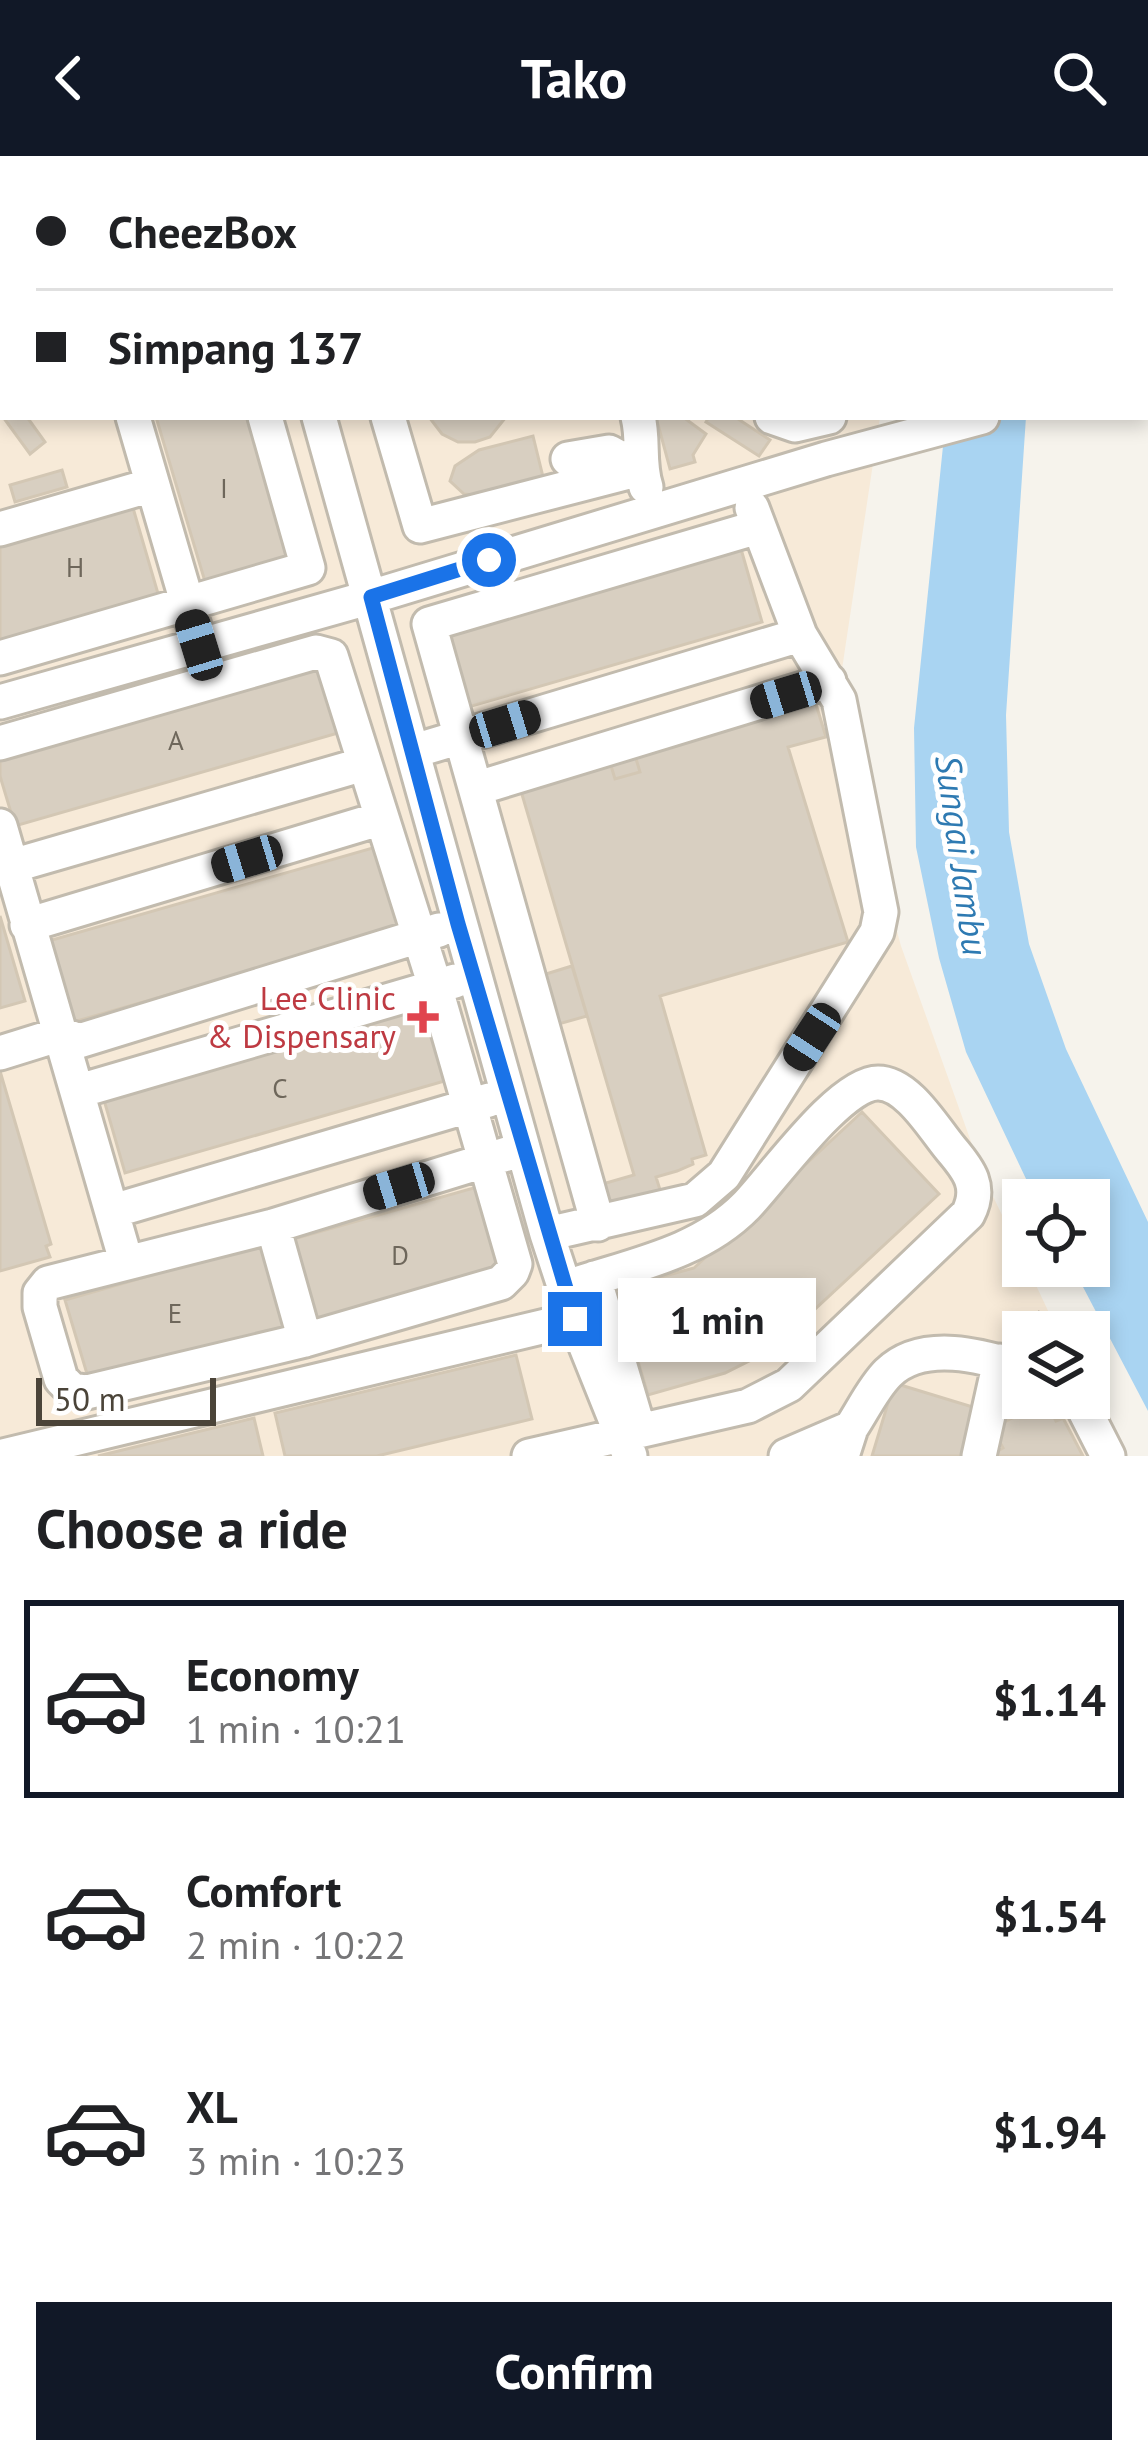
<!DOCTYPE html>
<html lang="en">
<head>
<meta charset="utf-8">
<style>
  body { margin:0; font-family:"PT Sans",sans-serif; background:#f6f6f6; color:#202124; height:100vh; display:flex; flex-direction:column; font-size:45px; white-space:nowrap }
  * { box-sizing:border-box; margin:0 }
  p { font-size:39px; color:#757577 }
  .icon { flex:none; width:66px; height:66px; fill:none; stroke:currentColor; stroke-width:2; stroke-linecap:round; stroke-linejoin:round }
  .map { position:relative; height:1300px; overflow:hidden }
  .panel { display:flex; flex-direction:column; background:#fff; flex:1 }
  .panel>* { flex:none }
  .banner { position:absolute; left:0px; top:0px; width:1149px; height:264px; box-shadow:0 6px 18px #0003; display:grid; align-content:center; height:264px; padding:0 36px; background:#fff }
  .tools { position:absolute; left:1002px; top:1023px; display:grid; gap:24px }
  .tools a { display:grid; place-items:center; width:108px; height:108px; border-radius:0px; background:#fff; box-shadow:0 6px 18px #0003; font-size:60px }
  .scale { position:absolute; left:36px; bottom:30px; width:180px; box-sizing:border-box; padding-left:12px; border:6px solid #4b4439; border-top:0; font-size:33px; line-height:42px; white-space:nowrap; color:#4b4439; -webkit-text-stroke:9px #fff; paint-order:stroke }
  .end { position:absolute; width:54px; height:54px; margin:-27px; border:15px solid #1a73e8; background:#fff; box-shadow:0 0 0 6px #fff }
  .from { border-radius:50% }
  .bubble { position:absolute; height:84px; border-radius:0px; background:#fff; box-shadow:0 6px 18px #0003; font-size:39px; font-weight:800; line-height:84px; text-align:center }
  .car { position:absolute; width:36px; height:72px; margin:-36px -18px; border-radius:15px; box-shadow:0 0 9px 3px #0007; background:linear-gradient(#222 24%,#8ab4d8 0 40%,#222 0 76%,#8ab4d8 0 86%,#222 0) }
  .banner b { display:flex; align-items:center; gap:42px; height:114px; font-size:45px }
  .banner b+b { border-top:3px solid #e0e0e0 }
  .banner i { width:30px; height:30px; background:#202124 }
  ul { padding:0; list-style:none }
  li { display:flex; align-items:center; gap:36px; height:198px; margin:0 24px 18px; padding:0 12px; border:6px solid transparent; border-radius:0px }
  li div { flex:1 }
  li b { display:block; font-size:45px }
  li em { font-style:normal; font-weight:800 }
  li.current { border-color:#111827 }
  li>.icon { width:108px; height:108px; stroke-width:1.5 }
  h2 { padding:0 36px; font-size:54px; line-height:144px }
  .cta { display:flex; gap:24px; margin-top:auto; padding:24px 36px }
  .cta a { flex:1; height:138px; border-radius:0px; background:#111827; color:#fff; font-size:48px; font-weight:800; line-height:138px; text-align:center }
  header { display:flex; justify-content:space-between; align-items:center; height:156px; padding:0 36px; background:#111827; color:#fff; font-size:54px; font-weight:800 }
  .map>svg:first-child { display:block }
  .commercial { fill:#f7ead8 }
  .water { fill:#a9d4f2 }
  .building { fill:#d8cfc1; stroke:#d3c7b4; stroke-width:3 }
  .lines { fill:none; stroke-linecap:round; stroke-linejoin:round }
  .minor-casing { stroke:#c2bbae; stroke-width:39 }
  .minor { stroke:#fff; stroke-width:33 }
  .route { stroke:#1a73e8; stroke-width:15 }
  .health-dot { fill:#e0444e; stroke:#fff; stroke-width:4.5 }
  .labels { text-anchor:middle; stroke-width:10; stroke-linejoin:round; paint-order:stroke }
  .number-label { font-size:27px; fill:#6e675b }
  .health-label { font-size:33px; fill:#be3a42; stroke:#fff; text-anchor:end }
  .water-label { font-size:36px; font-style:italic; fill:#2e7ab2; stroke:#fff }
</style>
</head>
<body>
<header><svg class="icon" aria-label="back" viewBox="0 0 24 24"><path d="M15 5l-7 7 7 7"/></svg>Tako<svg class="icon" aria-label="search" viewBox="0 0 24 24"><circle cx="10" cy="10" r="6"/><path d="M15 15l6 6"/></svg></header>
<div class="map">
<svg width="1148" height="1300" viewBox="0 0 1148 1300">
  <rect width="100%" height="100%" fill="#f6f3ec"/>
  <path class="commercial" d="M0,0H920L3,3V261H880L836,553L901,790L984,1022L1023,1102V1110H1027L1058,1176H1023V1242H1089L1122,1300H0Z"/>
  <path class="water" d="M946,261H1026L1006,559L1009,676L1029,788L1066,893L1148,1066V1255L1072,1110H1089V1044H1036L966,896L939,802L916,691L914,572Z"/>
  <path class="building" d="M79,0H172L173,3H80Z
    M343,0H676L674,3Z
    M790,0H876L789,3Z
    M3,27V137L0,131Z
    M0,225L3,261H27L45,286L30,298L0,257Z
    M156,261H249L291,405L206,429Z
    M429,261H506L490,281L475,286H458L442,278Z
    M656,261H683L706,278L693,299L695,306L670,313Z
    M709,261H735L770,284L759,300L706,266Z
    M533,280L544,325L484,340L464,338L450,325L455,310L479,294Z
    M62,314L67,331L15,346L10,329Z
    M131,345L159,441L0,487V383Z
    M741,393L762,466L458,554L437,481Z
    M324,504L345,575L15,670L0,620V597Z
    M815,545L826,581L788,591L848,786L660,840L706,999L692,1003L693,1008L677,1015L656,1021L661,1037L606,1053L599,1029L634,1019L521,635L596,614L594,608Z
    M627,573L640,616L615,623L602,580Z
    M376,691L400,772L70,867L45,786Z
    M0,760L25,845L0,852Z
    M572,810L587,860L548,871L533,822Z
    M434,849L455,922L125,1017L104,944Z
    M0,915L51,1088L46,1090L50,1101L0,1115Z
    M862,956L939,1038L771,1194L725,1217L648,1239L617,1133L694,1112Z
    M484,1029L509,1116L316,1172L290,1084Z
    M260,1088L285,1172L90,1228L65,1144Z
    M1039,1156L1076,1175L1029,1176Z
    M516,1199L532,1263L377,1300H285L275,1257Z
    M894,1227L976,1252L961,1300H872Z
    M1046,1245L1056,1265L1063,1262L1083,1300H989L1003,1292L992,1272Z
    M254,1262L263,1300H98Z"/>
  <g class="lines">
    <g class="minor-casing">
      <path id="minor" d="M62,0V3
        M190,0L191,3
        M243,0L244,3
        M309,0L310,3
        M696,3L697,0
        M752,3L753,0
        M890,3L891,0
        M1146,23L1148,26
        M1146,178L1148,175
        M1146,227H1148
        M133,261L194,470
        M319,261L547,1078L575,1163L630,1300
        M388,261L420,370L640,313
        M638,261C644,284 638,307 646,331
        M772,261L795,269L829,261
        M568,303L609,296L640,313
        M0,373L152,329
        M0,502L308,412L265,261
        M0,546L371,441L826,303L982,261
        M0,587L316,496L331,500L435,830L515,1108L512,1116L501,1127L305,1184L87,1236L72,1234L61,1223L40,1151V1137L48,1127L273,1070L523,993
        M414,595L800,479
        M478,632L829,525
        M0,670L126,1105
        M12,710L364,608
        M27,769L379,663
        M0,897L61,878L79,885L439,774
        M79,935L455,825
        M113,1055L489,944
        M598,1068L429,468L758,371
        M273,1070L305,1184
        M547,1078L695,1044L724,1019L877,776L881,756L839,544L800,479L752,352
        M594,1122L636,1264
        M1073,1242L1082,1249L1108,1300
        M851,1272C863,1254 873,1232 888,1217C923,1183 983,1200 1023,1213
        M3,1300L575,1163
        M529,1300L748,1250L789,1229L968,1058C982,1031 969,1014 951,993C934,973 908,927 878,927C840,927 774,1021 746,1050C698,1099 627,1110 564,1132
        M786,1300L851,1272L842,1300
        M979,1300L1000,1205"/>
    </g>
    <use href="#minor" class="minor"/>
  </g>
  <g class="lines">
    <path class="route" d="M489,404L371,441L458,768L575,1163"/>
  </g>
  <path class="health-dot" d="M417 843h12v12h12v12h-12v12h-12v-12h-12v-12h12z"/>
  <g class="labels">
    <g class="number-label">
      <text x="224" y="342">I</text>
      <text x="75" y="421">H</text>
      <text x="176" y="594">A</text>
      <text x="280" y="942">C</text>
      <text x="400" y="1109">D</text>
      <text x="175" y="1167">E</text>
    </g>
    <g class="health-label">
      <text x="396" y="854">Lee Clinic<tspan x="396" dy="38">&amp; Dispensary</tspan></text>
    </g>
    <g class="water-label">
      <text transform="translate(962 699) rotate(82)" y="13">Sungai Jambu</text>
    </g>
  </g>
</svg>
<div class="tools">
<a><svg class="icon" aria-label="locate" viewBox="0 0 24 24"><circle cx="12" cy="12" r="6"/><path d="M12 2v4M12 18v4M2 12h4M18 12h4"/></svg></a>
<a><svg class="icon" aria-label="layers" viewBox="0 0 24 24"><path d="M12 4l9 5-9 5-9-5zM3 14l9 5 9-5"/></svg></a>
</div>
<div class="scale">50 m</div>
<i class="end from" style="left:489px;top:404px"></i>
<i class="end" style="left:575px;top:1163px"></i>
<div class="bubble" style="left:618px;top:1122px;width:198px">1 min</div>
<i class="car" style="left:199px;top:489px;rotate:343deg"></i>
<i class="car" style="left:786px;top:539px;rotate:253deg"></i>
<i class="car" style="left:505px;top:568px;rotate:73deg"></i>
<i class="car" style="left:247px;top:703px;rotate:253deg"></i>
<i class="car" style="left:812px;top:881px;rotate:213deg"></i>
<i class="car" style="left:399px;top:1030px;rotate:253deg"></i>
<div class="banner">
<b><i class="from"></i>CheezBox</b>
<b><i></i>Simpang 137</b>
</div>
</div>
<section class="panel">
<h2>Choose a ride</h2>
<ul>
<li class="current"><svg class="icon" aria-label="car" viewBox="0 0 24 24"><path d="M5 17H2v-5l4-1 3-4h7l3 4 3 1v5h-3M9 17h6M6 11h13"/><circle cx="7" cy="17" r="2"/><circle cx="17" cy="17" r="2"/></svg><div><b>Economy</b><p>1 min · 10:21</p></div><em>$1.14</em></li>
<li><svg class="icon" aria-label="car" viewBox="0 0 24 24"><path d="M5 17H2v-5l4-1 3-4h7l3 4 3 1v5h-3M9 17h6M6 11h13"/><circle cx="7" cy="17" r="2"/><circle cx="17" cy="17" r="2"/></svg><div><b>Comfort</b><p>2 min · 10:22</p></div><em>$1.54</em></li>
<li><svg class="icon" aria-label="car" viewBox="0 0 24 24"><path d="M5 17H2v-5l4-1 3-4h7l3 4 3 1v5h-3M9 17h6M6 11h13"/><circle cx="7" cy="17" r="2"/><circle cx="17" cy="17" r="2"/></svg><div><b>XL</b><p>3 min · 10:23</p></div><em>$1.94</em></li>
</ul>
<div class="cta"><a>Confirm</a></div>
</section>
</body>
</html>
